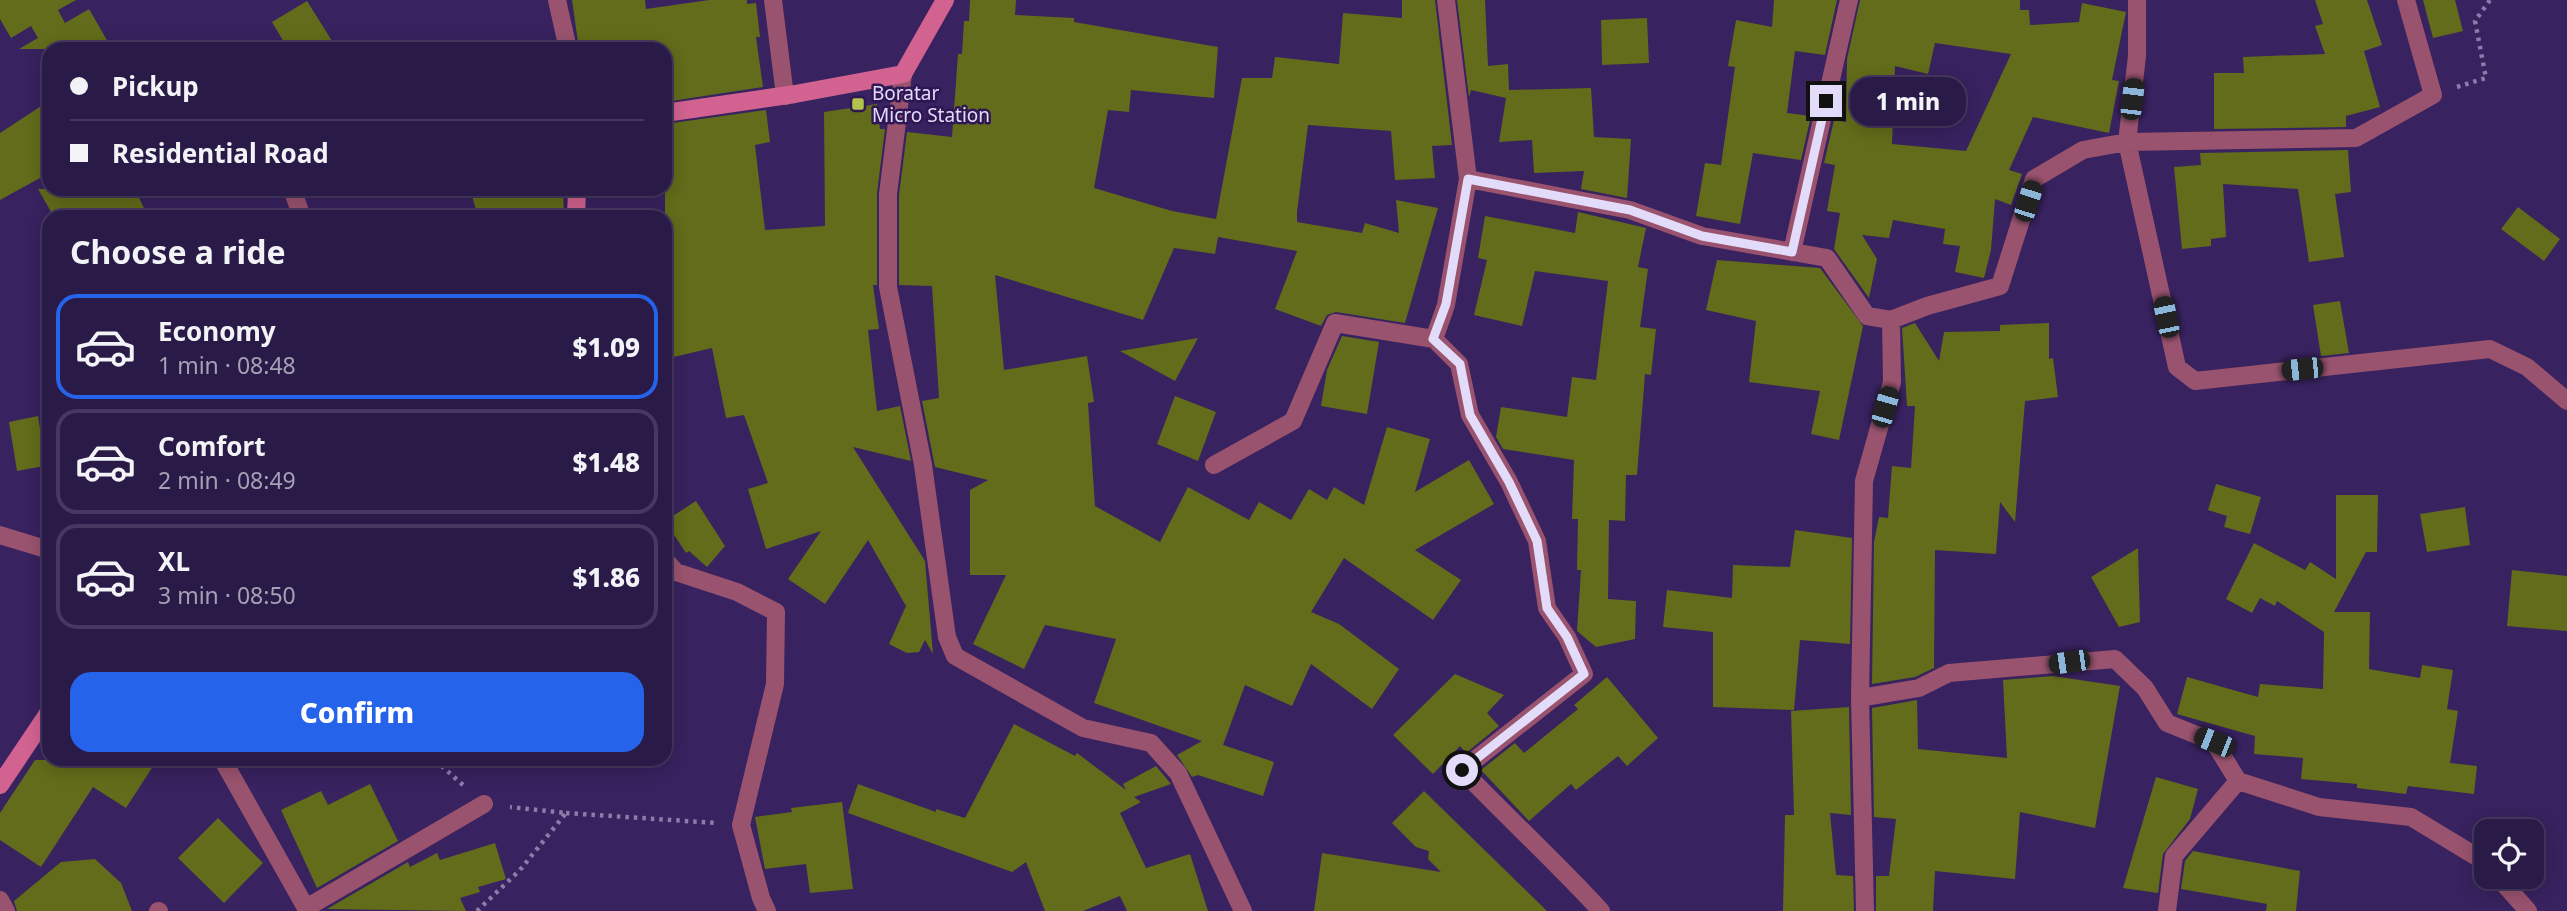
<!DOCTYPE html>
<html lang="en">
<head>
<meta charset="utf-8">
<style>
  body { margin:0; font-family:"Noto Sans",sans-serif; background:#32234e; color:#f1f3f6; height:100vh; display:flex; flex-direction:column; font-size:26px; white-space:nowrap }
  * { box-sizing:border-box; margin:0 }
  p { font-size:23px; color:#a5a1b4 }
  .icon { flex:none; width:38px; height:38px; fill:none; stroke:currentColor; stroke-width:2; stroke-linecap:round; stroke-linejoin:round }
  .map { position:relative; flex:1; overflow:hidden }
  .sheet { position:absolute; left:42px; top:210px; width:630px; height:556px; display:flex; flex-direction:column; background:#2a1a47; border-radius:21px; box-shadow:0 4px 18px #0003,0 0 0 2px #463860 }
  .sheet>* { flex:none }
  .top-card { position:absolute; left:42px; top:42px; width:630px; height:154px; border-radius:21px; box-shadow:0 4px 18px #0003,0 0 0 2px #463860; display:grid; align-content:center; height:154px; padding:0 28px; background:#2a1a47 }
  .buttons { position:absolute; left:2474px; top:819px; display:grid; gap:14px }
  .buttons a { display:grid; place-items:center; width:70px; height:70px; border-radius:14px; background:#2a1a47; box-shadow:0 4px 18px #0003,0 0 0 2px #463860; font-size:35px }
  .end { position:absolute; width:32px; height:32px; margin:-16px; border:9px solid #e3dbfa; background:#111; box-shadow:0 0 0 4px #111 }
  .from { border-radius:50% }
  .bubble { position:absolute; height:49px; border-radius:21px; background:#2a1a47; box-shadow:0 4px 18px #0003,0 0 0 2px #463860; font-size:23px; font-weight:800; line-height:49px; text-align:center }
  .car { position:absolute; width:21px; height:42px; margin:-21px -10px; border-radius:9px; box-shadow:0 0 5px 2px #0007; background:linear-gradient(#222 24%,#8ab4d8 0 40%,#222 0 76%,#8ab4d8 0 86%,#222 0) }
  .top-card b { display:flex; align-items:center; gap:24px; height:66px; font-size:26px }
  .top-card b+b { border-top:2px solid #463860 }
  .top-card i { width:18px; height:18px; background:#f1f3f6 }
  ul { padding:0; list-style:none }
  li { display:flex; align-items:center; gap:21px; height:105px; margin:0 14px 10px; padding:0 14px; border:4px solid #463860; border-radius:21px }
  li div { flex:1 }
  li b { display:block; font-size:26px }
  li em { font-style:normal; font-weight:800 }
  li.on { border-color:#2563eb }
  li>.icon { width:63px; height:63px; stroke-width:1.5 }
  h2 { padding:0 28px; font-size:32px; line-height:84px }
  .cta { display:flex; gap:14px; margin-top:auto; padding:14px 28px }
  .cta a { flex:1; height:80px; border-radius:21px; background:#2563eb; color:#fff; font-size:28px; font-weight:800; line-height:80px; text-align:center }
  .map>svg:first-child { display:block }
  .building { fill:#626c1a; fill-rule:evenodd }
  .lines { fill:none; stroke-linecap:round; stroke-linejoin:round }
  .path { stroke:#8b7caa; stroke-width:4.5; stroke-dasharray:3.5 5; stroke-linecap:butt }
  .street { stroke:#99536e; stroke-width:18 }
  .secondary { stroke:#d26390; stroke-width:18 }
  .route { stroke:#e3dbfa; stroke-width:9 }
  .poi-dot { fill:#b2c34c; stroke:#2e1753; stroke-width:2.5 }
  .labels { text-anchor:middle; stroke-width:5; stroke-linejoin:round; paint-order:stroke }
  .poi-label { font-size:19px; fill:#e3dbfa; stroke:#2e1753; text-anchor:start }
</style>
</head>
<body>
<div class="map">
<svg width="2567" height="911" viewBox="0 0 2567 911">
  <rect width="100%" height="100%" fill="#38225f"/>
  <path class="building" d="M0,0H76L58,10L65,23L89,9L112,49H19L38,38L31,26L11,38L0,19Z
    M572,0H645L646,9L709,0H747V4L756,3L760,37H756L763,87L665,102V49H579Z
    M970,0H1016L1015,15L1074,18V22L1218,47L1214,98L1131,90L1129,112L1108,110L1094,188L1172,211L1216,219L1242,78H1272L1275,57L1339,64L1343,13L1402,18V0H1435L1452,145L1432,146L1435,178L1395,180L1391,131L1308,125L1297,212V222L1362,233L1365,223L1399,233L1396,200L1438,208L1405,323L1336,312L1327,315L1321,326L1275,309L1297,251L1218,237L1215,254L1174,248L1143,320L995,275L1004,370L1087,356L1094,402L1088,403L1095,506L1160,542L1188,487L1249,520L1259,502L1291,520L1309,489L1327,500L1334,487L1364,505L1387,427L1430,439L1415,492L1469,460L1494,504L1415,550L1461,580L1433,620L1344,558L1311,612L1339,624L1399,669L1372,709L1311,664L1292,706L1245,685L1223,745L1274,762L1263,796L1198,775L1192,777L1177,755L1202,741L1094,703L1116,639L1045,625L1024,669L973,644L1006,575H970V490L988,480L935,467L922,401L939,398L932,286L899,285V195L907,132L952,137L958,54H962L964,21H969Z
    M1457,0H1485L1488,66L1508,64L1509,90L1591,88L1594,137L1631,139L1627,198L1581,189L1584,171L1534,173L1532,140L1499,142L1506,98L1471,90L1469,97Z
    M1774,0H1837L1825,55L1795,51L1787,113L1811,116L1801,160L1753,153L1740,224L1696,216L1705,163L1721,165L1735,67L1728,66L1736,20L1772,27Z
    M1860,0H2020V10H2029L2030,25L2079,22L2082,3L2126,12L2112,80L2119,81L2109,133L2033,117L2009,170L2022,174L2011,205L1995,199L1991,250L1984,278L1955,272L1960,246L1943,244L1945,229L1893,220L1889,238L1862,235L1877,259L1869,298L1834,249L1840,213L1827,211L1835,165L1824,163L1834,120L1846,122L1847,59ZM1935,43L2011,54L1966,151L1892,144L1895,66L1928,74Z
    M2315,0H2367L2382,45L2364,51L2380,107L2346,116V127L2214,129V73H2244L2243,57L2325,54L2315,26L2323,24Z
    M2423,0H2455L2463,31L2433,38Z
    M307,1L337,49H288L272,22Z
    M1647,18L1649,63L1602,65L1601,20Z
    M49,101V173L0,200V133Z
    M877,104L880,129H885L877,193V285H873L879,329L868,330L877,411L900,406L911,461L853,447L925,561L933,654L925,640L919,652L907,653L889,644L906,606L868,540L825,604L788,579L821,531L766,549L748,489L768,483L744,415L726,418L712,348L665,359V124L766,110L770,142L755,145L765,230L825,226L824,112Z
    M2348,150L2351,192L2335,194L2344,257L2309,262L2298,189L2223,184L2226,237L2211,239V246L2182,249L2174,167L2201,165L2200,153Z
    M38,189H135L148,217H54Z
    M470,189H563L564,217H478Z
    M2518,207L2560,239L2544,261L2501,229Z
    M1578,212L1646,228L1638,267L1648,269L1640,327L1656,329L1651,375L1645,374L1637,475H1626L1625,521L1609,520L1608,599L1636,601L1635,639L1596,647L1577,631L1581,570H1577L1578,519H1572L1574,460L1503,449L1496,437L1501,407L1567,417L1572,377L1596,380L1608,281L1535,271L1522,326L1474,315L1487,260L1478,258L1485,216L1575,233Z
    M1717,260L1820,268L1863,326L1839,440L1811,434L1820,391L1749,382L1756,321L1706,310Z
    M2340,301L2349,353L2321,356L2313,305Z
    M1915,323L1939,361L1944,332L2000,331V325L2049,323V359L2053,358L2058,397L2025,401L2015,522L2000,502L1996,554L1935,550L1934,668L1915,677L1872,684L1874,542L1879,517L1888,518L1892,466L1911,468L1915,406H1907L1902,328Z
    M1342,336L1379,342L1367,414L1321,406L1327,370Z
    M1198,338L1175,381L1120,351Z
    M1175,396L1216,412L1198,461L1157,444Z
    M38,416L41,435L49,433V465L17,471L9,422Z
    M2216,484L2261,497L2250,534L2224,527L2227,516L2208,510Z
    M2336,495H2378L2377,552H2366L2334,612H2370L2369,669L2420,678L2422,665L2453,670L2447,709L2458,711L2450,763L2477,766L2474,794L2408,786L2406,794L2357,788V784L2301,779L2303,758L2254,754L2255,736L2177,714L2187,677L2258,697L2260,684L2323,689L2324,632L2277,601L2275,606L2260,598L2252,613L2226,599L2254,543L2305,570L2310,562L2336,579Z
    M696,501L725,546L707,567L689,551L686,553L665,521Z
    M2465,507L2470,545L2427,552L2420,514Z
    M1795,530L1852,538L1850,644L1800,640L1794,710L1713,707V632L1663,627L1667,590L1732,598L1733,565L1790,567Z
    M2138,548L2140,622L2119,627L2091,577Z
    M2512,570L2567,576V631L2507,626Z
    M1455,674L1504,695L1487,713L1499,726L1466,753L1460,746L1433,774L1393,735Z
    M2053,676L2120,686L2095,828L2020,812L2015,879L1935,871L1933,911H1876V876H1889L1896,819L1874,817L1872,708L1917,700L1918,749L2007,758L2003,680Z
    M1607,677L1658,738L1627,766L1618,756L1576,790L1571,784L1529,821L1481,770L1515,743L1524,753L1578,709L1574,705Z
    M1849,707L1851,815L1830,813L1836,875L1853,876L1854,911H1783L1785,815H1794L1791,711Z
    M1014,724L1075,756L1077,753L1126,790L1123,784L1156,766L1171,784L1134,797L1141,802L1120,813L1146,868L1190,854L1208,911H1127L1120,896L1083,911H1045L1026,862L1012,872L848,813L858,784L936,812V809L965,818Z
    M35,760H157L126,808L93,787L41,867L0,840V813Z
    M2156,777L2198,789L2190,819L2163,854L2158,893L2123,888Z
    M370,784L398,841L317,888L281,810L321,791L328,805Z
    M1424,791L1547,911H1314L1322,853L1441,872L1428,859L1429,851L1416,847L1392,823Z
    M842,802L853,889L810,893L806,864L765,869L755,817L792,812L791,808Z
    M218,818L263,863L224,903L178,858Z
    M495,843L506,879L478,887L480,892L460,898L466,911L327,909L408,862L410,867L437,853L440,860Z
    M2193,851L2300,871L2296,911H2266L2267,904L2181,889L2185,861Z
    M95,859L121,883L132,911H17L14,901L61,862Z"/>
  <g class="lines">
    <path class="path" d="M2457,87L2486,78L2475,21L2490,0
      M435,760L463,785
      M566,813L716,823
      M477,911L520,870L566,813L510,807"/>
    <path class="street" d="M557,0L568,49
      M773,0L785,96
      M1446,0L1468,179L1630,210L1702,236L1827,258L1867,316L1891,320L1927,306L2000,286L2034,179L2083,150L2127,142L2356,138L2433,95L2406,0
      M2137,0V56L2127,142L2177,367L2195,381L2490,349L2527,367L2567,401
      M903,74L888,194V287L923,465L947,637L955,656L1083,728L1151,743L1178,773L1243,911
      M1468,179L1446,305L1434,339L1459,364L1470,415L1509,482L1537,541L1547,608L1567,637L1584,674L1462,770C1508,818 1556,862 1601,911
      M292,189L302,217
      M1792,252L1849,0
      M1214,465L1293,421L1335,323L1434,339
      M0,535L49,550
      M665,560L676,572L737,592L776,612L775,684L741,825L761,898L767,911
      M1860,698L1919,688L1949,673L2115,659L2145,688L2167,723L2214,742L2238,781L2319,807L2411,817L2487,863
      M225,764L306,908L484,804
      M2498,877L2528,911
      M0,900L6,911
      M158,911H159
      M1865,911L1860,698L1864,481L1892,382L1891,320
      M2167,911L2174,856L2238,781"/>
    <path class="secondary" d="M665,113L795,94L903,74L945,0
      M576,217L577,189
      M0,785L49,712"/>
  </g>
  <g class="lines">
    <path class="route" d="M1462,770L1584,674L1567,637L1547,608L1537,541L1509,482L1470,415L1460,364L1433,339L1446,304L1468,179L1630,210L1702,236L1792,252L1826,101"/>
  </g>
  <rect class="poi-dot" x="851" y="97" width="14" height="14" rx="3.5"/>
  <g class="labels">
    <g class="poi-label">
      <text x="872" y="100">Boratar<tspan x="872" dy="22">Micro Station</tspan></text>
    </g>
  </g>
</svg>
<div class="buttons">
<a><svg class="icon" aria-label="locate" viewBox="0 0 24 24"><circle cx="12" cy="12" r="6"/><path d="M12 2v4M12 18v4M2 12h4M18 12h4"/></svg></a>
</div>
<i class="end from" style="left:1462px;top:770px"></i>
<i class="end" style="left:1826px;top:101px"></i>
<div class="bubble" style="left:1850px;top:77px;width:116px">1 min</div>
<i class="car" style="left:2132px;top:99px;rotate:7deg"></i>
<i class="car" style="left:2028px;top:201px;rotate:18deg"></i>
<i class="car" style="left:2166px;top:317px;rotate:348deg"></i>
<i class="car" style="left:2302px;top:369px;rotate:264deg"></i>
<i class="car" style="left:1885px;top:407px;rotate:16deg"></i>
<i class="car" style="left:2069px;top:662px;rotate:262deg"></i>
<i class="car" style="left:2214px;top:742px;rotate:292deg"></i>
<div class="top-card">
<b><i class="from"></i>Pickup</b>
<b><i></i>Residential Road</b>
</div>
<section class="sheet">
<h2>Choose a ride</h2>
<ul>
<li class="on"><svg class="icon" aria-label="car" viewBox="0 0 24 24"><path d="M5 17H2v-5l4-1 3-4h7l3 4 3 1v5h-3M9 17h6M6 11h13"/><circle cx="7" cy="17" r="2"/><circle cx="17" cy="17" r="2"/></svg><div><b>Economy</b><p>1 min · 08:48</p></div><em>$1.09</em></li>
<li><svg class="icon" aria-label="car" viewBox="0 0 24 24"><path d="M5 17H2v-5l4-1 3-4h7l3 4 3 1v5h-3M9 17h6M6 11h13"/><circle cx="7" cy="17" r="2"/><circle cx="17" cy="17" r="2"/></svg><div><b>Comfort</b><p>2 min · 08:49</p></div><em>$1.48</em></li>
<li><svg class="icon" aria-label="car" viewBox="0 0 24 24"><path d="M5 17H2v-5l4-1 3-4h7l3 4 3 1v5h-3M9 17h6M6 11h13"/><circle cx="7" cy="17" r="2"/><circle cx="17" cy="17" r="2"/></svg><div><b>XL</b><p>3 min · 08:50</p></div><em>$1.86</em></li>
</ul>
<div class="cta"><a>Confirm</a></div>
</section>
</div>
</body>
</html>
